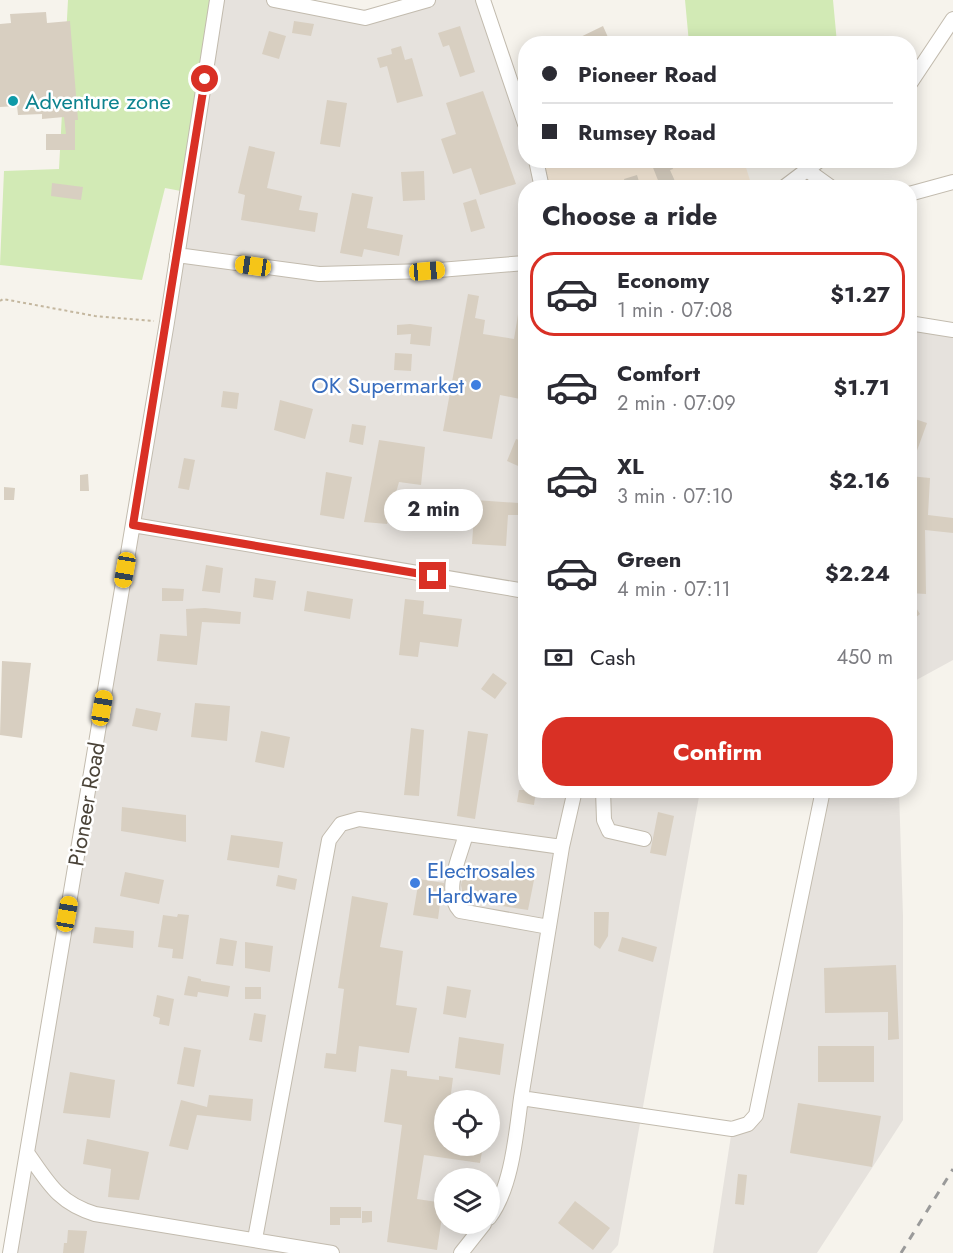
<!DOCTYPE html>
<html lang="en">
<head>
<meta charset="utf-8">
<style>
  body { margin:0; font-family:Jost,sans-serif; background:#f2f2f3; color:#2b2b33; height:100vh; display:flex; flex-direction:column; font-size:22px; white-space:nowrap }
  * { box-sizing:border-box; margin:0 }
  p { font-size:20px; color:#7c7c81 }
  .icon { flex:none; width:33px; height:33px; fill:none; stroke:currentColor; stroke-width:2; stroke-linecap:round; stroke-linejoin:round }
  .map { position:relative; flex:1; overflow:hidden }
  .details { position:absolute; left:518px; top:180px; width:399px; height:618px; display:flex; flex-direction:column; background:#fff; border-radius:24px; box-shadow:0 3px 15px #0003 }
  .details>* { flex:none }
  .top-card { position:absolute; left:518px; top:36px; width:399px; height:132px; border-radius:24px; box-shadow:0 3px 15px #0003; display:grid; align-content:center; height:132px; padding:0 24px; background:#fff }
  .buttons { position:absolute; left:434px; top:1090px; display:grid; gap:12px }
  .buttons a { display:grid; place-items:center; width:66px; height:66px; border-radius:50%; background:#fff; box-shadow:0 3px 15px #0003; font-size:30px }
  .end { position:absolute; width:27px; height:27px; margin:-14px; border:8px solid #d93025; background:#fff; box-shadow:0 0 0 3px #fff }
  .from { border-radius:50% }
  .bubble { position:absolute; height:42px; border-radius:21px; background:#fff; box-shadow:0 3px 15px #0003; font-size:20px; font-weight:700; line-height:42px; text-align:center }
  .car { position:absolute; width:18px; height:36px; margin:-18px -9px; border-radius:8px; box-shadow:0 0 4px 2px #0007; background:linear-gradient(#f5c518 24%,#345 0 40%,#f5c518 0 76%,#345 0 86%,#f5c518 0) }
  .top-card b { display:flex; align-items:center; gap:21px; height:57px; font-size:22px }
  .top-card b+b { border-top:2px solid #e1e1e2 }
  .top-card i { width:15px; height:15px; background:#2b2b33 }
  ul { padding:0; list-style:none }
  li { display:flex; align-items:center; gap:18px; height:84px; margin:0 12px 9px; padding:0 12px; border:3px solid transparent; border-radius:24px }
  li div { flex:1 }
  li b { display:block; font-size:22px }
  li em { font-style:normal; font-weight:700 }
  li.on { border-color:#d93025 }
  li>.icon { width:54px; height:54px; stroke-width:1.5 }
  h2 { padding:0 24px; font-size:27px; line-height:72px }
  .pay { display:flex; align-items:center; gap:15px; height:66px; padding:0 24px; font-size:22px }
  .pay p { margin-inline-start:auto }
  .primary-button { display:flex; gap:12px; margin-top:auto; padding:12px 24px }
  .primary-button a { flex:1; height:69px; border-radius:24px; background:#d93025; color:#fff; font-size:24px; font-weight:700; line-height:69px; text-align:center }
  .map>svg:first-child { display:block }
  .commercial { fill:#f7ead8 }
  .industrial { fill:#e6e2dd; fill-rule:evenodd }
  .green { fill:#d2eab5 }
  .building { fill:#d8cfc1 }
  .lines { fill:none; stroke-linecap:round; stroke-linejoin:round }
  .minor-casing { stroke:#c2bbae; stroke-width:16 }
  .path { stroke:#c4b79f; stroke-width:2; stroke-dasharray:3 3; stroke-linecap:butt }
  .minor { stroke:#fff; stroke-width:14 }
  .rail { stroke:#9a9a9a; stroke-width:3; stroke-dasharray:8 8; stroke-linecap:butt }
  .route { stroke:#d93025; stroke-width:8 }
  .culture-dot { fill:#0f9aa8; stroke:#fff; stroke-width:2 }
  .shop-dot { fill:#3f7fe0; stroke:#fff; stroke-width:2 }
  .labels { text-anchor:middle; stroke-width:5; stroke-linejoin:round; paint-order:stroke }
  .culture-label { font-size:22px; fill:#0d838f; stroke:#fff; text-anchor:start }
  .shop-label { font-size:22px; fill:#366cbe; stroke:#fff; text-anchor:end }
  .street-label { font-size:22px; fill:#4b4439; stroke:#fff }
</style>
</head>
<body>
<div class="map">
<svg width="953" height="1253" viewBox="0 0 953 1253">
  <rect width="100%" height="100%" fill="#f6f3ec"/>
  <path class="commercial" d="M536,161H744L752,187H542Z"/>
  <path class="industrial" d="M217,0H274L356,18L428,0H483L525,124V160L536,161L542,187L525,188V790L700,791L618,1245L611,1253H10ZM444,1101H489V1146H444ZM444,1179H489V1224H444Z
    M909,323L953,330V660L909,684Z
    M823,791H899L903,916V1120L817,1253H713L732,1129L748,1124Z"/>
  <path class="green" d="M68,0H217L186,192L165,188L142,280L0,265L4,171L59,169Z
    M685,0H833L837,43H689Z"/>
  <path class="building" d="M46,12L47,23L70,21L78,120H75V150H46V134H66L64,117L42,119V114L18,115L17,106L0,107V24L11,23L10,14Z
    M294,21L314,24L311,36L292,33Z
    M460,26L475,72L460,77L449,45L443,47L438,33Z
    M603,26L611,44H566Z
    M269,31L286,36L279,59L262,54Z
    M401,46L405,60L412,58L423,96L397,103L387,66L380,68L377,58L392,54L391,49Z
    M483,91L516,184L480,195L471,168L453,174L441,139L456,134L446,103Z
    M327,100L347,103L340,147L320,144Z
    M249,146L275,152L267,188L302,196L299,210L318,213L315,232L241,220L245,195L238,193Z
    M650,160H670L673,169L670,170L678,188H661Z
    M424,171L425,200L403,201L401,172Z
    M637,175L641,188H626L624,179Z
    M52,183L83,187L81,200L51,196Z
    M352,193L373,197L367,228L403,235L399,256L364,249L362,257L340,253Z
    M476,199L485,228L471,232L463,203Z
    M468,294L479,296L475,318L485,320L483,334L514,339L520,302H525V400L500,395L492,439L443,431Z
    M410,324L432,327L430,346L410,344L411,334L397,335V325Z
    M395,353L412,354L411,371L394,370Z
    M223,391L239,393L237,409L221,407Z
    M280,400L313,409L305,439L274,430Z
    M909,417L927,423L910,470H909Z
    M352,424L366,426L363,445L349,442Z
    M516,439L525,442V469L507,461Z
    M379,440L425,447L421,485L399,482L387,524L364,522Z
    M184,458L195,460L189,490L178,488Z
    M326,472L352,477L344,519L320,515Z
    M88,474L89,491H80V475Z
    M909,476L930,478L928,515L953,518V533L925,530L926,594L909,593Z
    M4,487L15,488L14,500H4Z
    M475,500L519,503V515H508L506,546L472,544Z
    M206,565L223,568L220,593L202,591Z
    M255,578L276,581L273,600L253,597Z
    M162,588L184,589L183,601H162Z
    M307,591L353,599L350,619L304,611Z
    M909,597L920,614L909,623Z
    M405,599L424,601L423,614L462,619L458,647L420,642L418,657L399,655Z
    M205,608L241,612L240,624L202,622L197,665L157,661L160,634L187,636L186,609Z
    M2,661L31,663L22,738L0,735Z
    M493,673L507,683L495,699L481,689Z
    M195,703L230,706L227,741L191,737Z
    M136,708L161,713L157,731L132,726Z
    M411,728L424,730L419,796L404,795Z
    M261,731L290,737L284,768L255,762Z
    M468,731L488,734L475,819L457,816Z
    M519,790H536L534,805L517,802Z
    M122,807L186,815V842L121,831Z
    M658,812L674,816L666,856L650,853Z
    M231,835L283,842L279,868L227,860Z
    M464,871L502,878V874L534,880L528,910L464,900L461,885Z
    M125,872L164,880L159,904L120,896Z
    M278,875L297,879L295,890L276,886Z
    M419,879L444,883V897L441,896L438,919L413,915Z
    M352,896L388,903L380,947L403,951L396,1005L417,1008L409,1053L359,1046L356,1072L324,1068L326,1053L336,1054L344,989L338,988Z
    M594,912H609L608,936L600,949L594,945Z
    M178,914L189,915L183,959L172,958L173,949L158,947L163,915L177,917Z
    M95,927L134,931L133,948L93,943Z
    M622,937L657,947L653,962L618,951Z
    M220,938L237,941L233,966L216,964Z
    M245,942L273,946L270,972L245,968Z
    M896,965L899,1039L888,1040V1012L825,1013L824,968Z
    M188,976L201,979V981L230,986L228,997L198,992L197,997L184,995Z
    M447,986L471,990L466,1018L443,1014Z
    M245,987H261V999H245Z
    M157,995L174,999L169,1026L159,1024L160,1018L153,1016Z
    M254,1013L266,1015L262,1042L249,1040Z
    M459,1037L504,1044L500,1075L455,1068Z
    M818,1046H874V1082H818Z
    M184,1047L201,1050L194,1087L177,1084Z
    M391,1069L407,1071V1076L439,1080V1076L453,1078L450,1101H444V1146H483L480,1163L424,1155L417,1199L444,1203L437,1250L387,1242L402,1125L384,1122Z
    M70,1072L115,1080L110,1118L63,1113Z
    M209,1095L253,1099L251,1121L197,1115L188,1150L169,1146L181,1100L207,1107Z
    M798,1103L881,1116L872,1167L790,1153Z
    M87,1139L149,1152L139,1200L108,1197L111,1169L83,1164Z
    M738,1174L747,1175L744,1205L735,1204Z
    M575,1201L610,1228L593,1250L558,1223Z
    M330,1207H361V1218H340V1225H330Z
    M362,1211H372V1222L362,1223Z
    M68,1230L87,1231L84,1253H63L64,1243H67Z"/>
  <g class="lines">
    <g class="minor-casing">
      <path id="minor" d="M274,0L365,18L428,0
        M483,0L525,124
        M909,85L953,19
        M536,160L542,188
        M807,170L832,188
        M783,188L820,160
        M909,194L953,182
        M177,255L319,274L427,271L525,263
        M909,323L953,330
        M133,525L525,591
        M603,790L604,820L609,831L644,839
        M466,834C460,857 442,891 460,911L549,927
        M521,1098L562,847L575,790
        M28,1154C49,1184 59,1203 95,1214L332,1253
        M489,1218C512,1188 516,1134 521,1098L732,1129L748,1124L756,1115L823,790
        M255,1239L329,840L341,824L359,819L562,847
        M10,1253L167,322L217,0
        M461,1253L484,1224"/>
    </g>
    <path class="path" d="M0,301L3,299L95,316L154,321"/>
    <use href="#minor" class="minor"/>
    <path class="rail" d="M901,1253L953,1169"/>
  </g>
  <g class="lines">
    <path class="route" d="M205,79L133,525L433,576"/>
  </g>
  <circle class="culture-dot" cx="13" cy="101" r="6"/>
  <g class="shop-dot">
    <circle cx="476" cy="385" r="6"/>
    <circle cx="415" cy="883" r="6"/>
  </g>
  <g class="labels">
    <g class="culture-label">
      <text x="25" y="109">Adventure zone</text>
    </g>
    <g class="shop-label">
      <text x="464" y="393">OK Supermarket</text>
      <text x="427" y="878" text-anchor="start">Electrosales<tspan x="427" dy="25">Hardware</tspan></text>
    </g>
    <g class="street-label">
      <text transform="translate(86 804) rotate(-80)" y="8">Pioneer Road</text>
    </g>
  </g>
</svg>
<div class="buttons">
<a><svg class="icon" aria-label="locate" viewBox="0 0 24 24"><circle cx="12" cy="12" r="6"/><path d="M12 2v4M12 18v4M2 12h4M18 12h4"/></svg></a>
<a><svg class="icon" aria-label="layers" viewBox="0 0 24 24"><path d="M12 4l9 5-9 5-9-5zM3 14l9 5 9-5"/></svg></a>
</div>
<i class="end from" style="left:205px;top:79px"></i>
<i class="end" style="left:433px;top:576px"></i>
<div class="bubble" style="left:384px;top:489px;width:99px">2 min</div>
<i class="car" style="left:253px;top:266px;rotate:278deg"></i>
<i class="car" style="left:427px;top:271px;rotate:85deg"></i>
<i class="car" style="left:125px;top:570px;rotate:190deg"></i>
<i class="car" style="left:102px;top:708px;rotate:10deg"></i>
<i class="car" style="left:67px;top:914px;rotate:10deg"></i>
<div class="top-card">
<b><i class="from"></i>Pioneer Road</b>
<b><i></i>Rumsey Road</b>
</div>
<section class="details">
<h2>Choose a ride</h2>
<ul>
<li class="on"><svg class="icon" aria-label="car" viewBox="0 0 24 24"><path d="M5 17H2v-5l4-1 3-4h7l3 4 3 1v5h-3M9 17h6M6 11h13"/><circle cx="7" cy="17" r="2"/><circle cx="17" cy="17" r="2"/></svg><div><b>Economy</b><p>1 min · 07:08</p></div><em>$1.27</em></li>
<li><svg class="icon" aria-label="car" viewBox="0 0 24 24"><path d="M5 17H2v-5l4-1 3-4h7l3 4 3 1v5h-3M9 17h6M6 11h13"/><circle cx="7" cy="17" r="2"/><circle cx="17" cy="17" r="2"/></svg><div><b>Comfort</b><p>2 min · 07:09</p></div><em>$1.71</em></li>
<li><svg class="icon" aria-label="car" viewBox="0 0 24 24"><path d="M5 17H2v-5l4-1 3-4h7l3 4 3 1v5h-3M9 17h6M6 11h13"/><circle cx="7" cy="17" r="2"/><circle cx="17" cy="17" r="2"/></svg><div><b>XL</b><p>3 min · 07:10</p></div><em>$2.16</em></li>
<li><svg class="icon" aria-label="car" viewBox="0 0 24 24"><path d="M5 17H2v-5l4-1 3-4h7l3 4 3 1v5h-3M9 17h6M6 11h13"/><circle cx="7" cy="17" r="2"/><circle cx="17" cy="17" r="2"/></svg><div><b>Green</b><p>4 min · 07:11</p></div><em>$2.24</em></li>
</ul>
<div class="pay"><svg class="icon" aria-label="cash" viewBox="0 0 24 24"><path d="M3 7h18v10H3z"/><circle cx="12" cy="12" r="2"/></svg>Cash<p>450 m</p></div>
<div class="primary-button"><a>Confirm</a></div>
</section>
</div>
</body>
</html>
